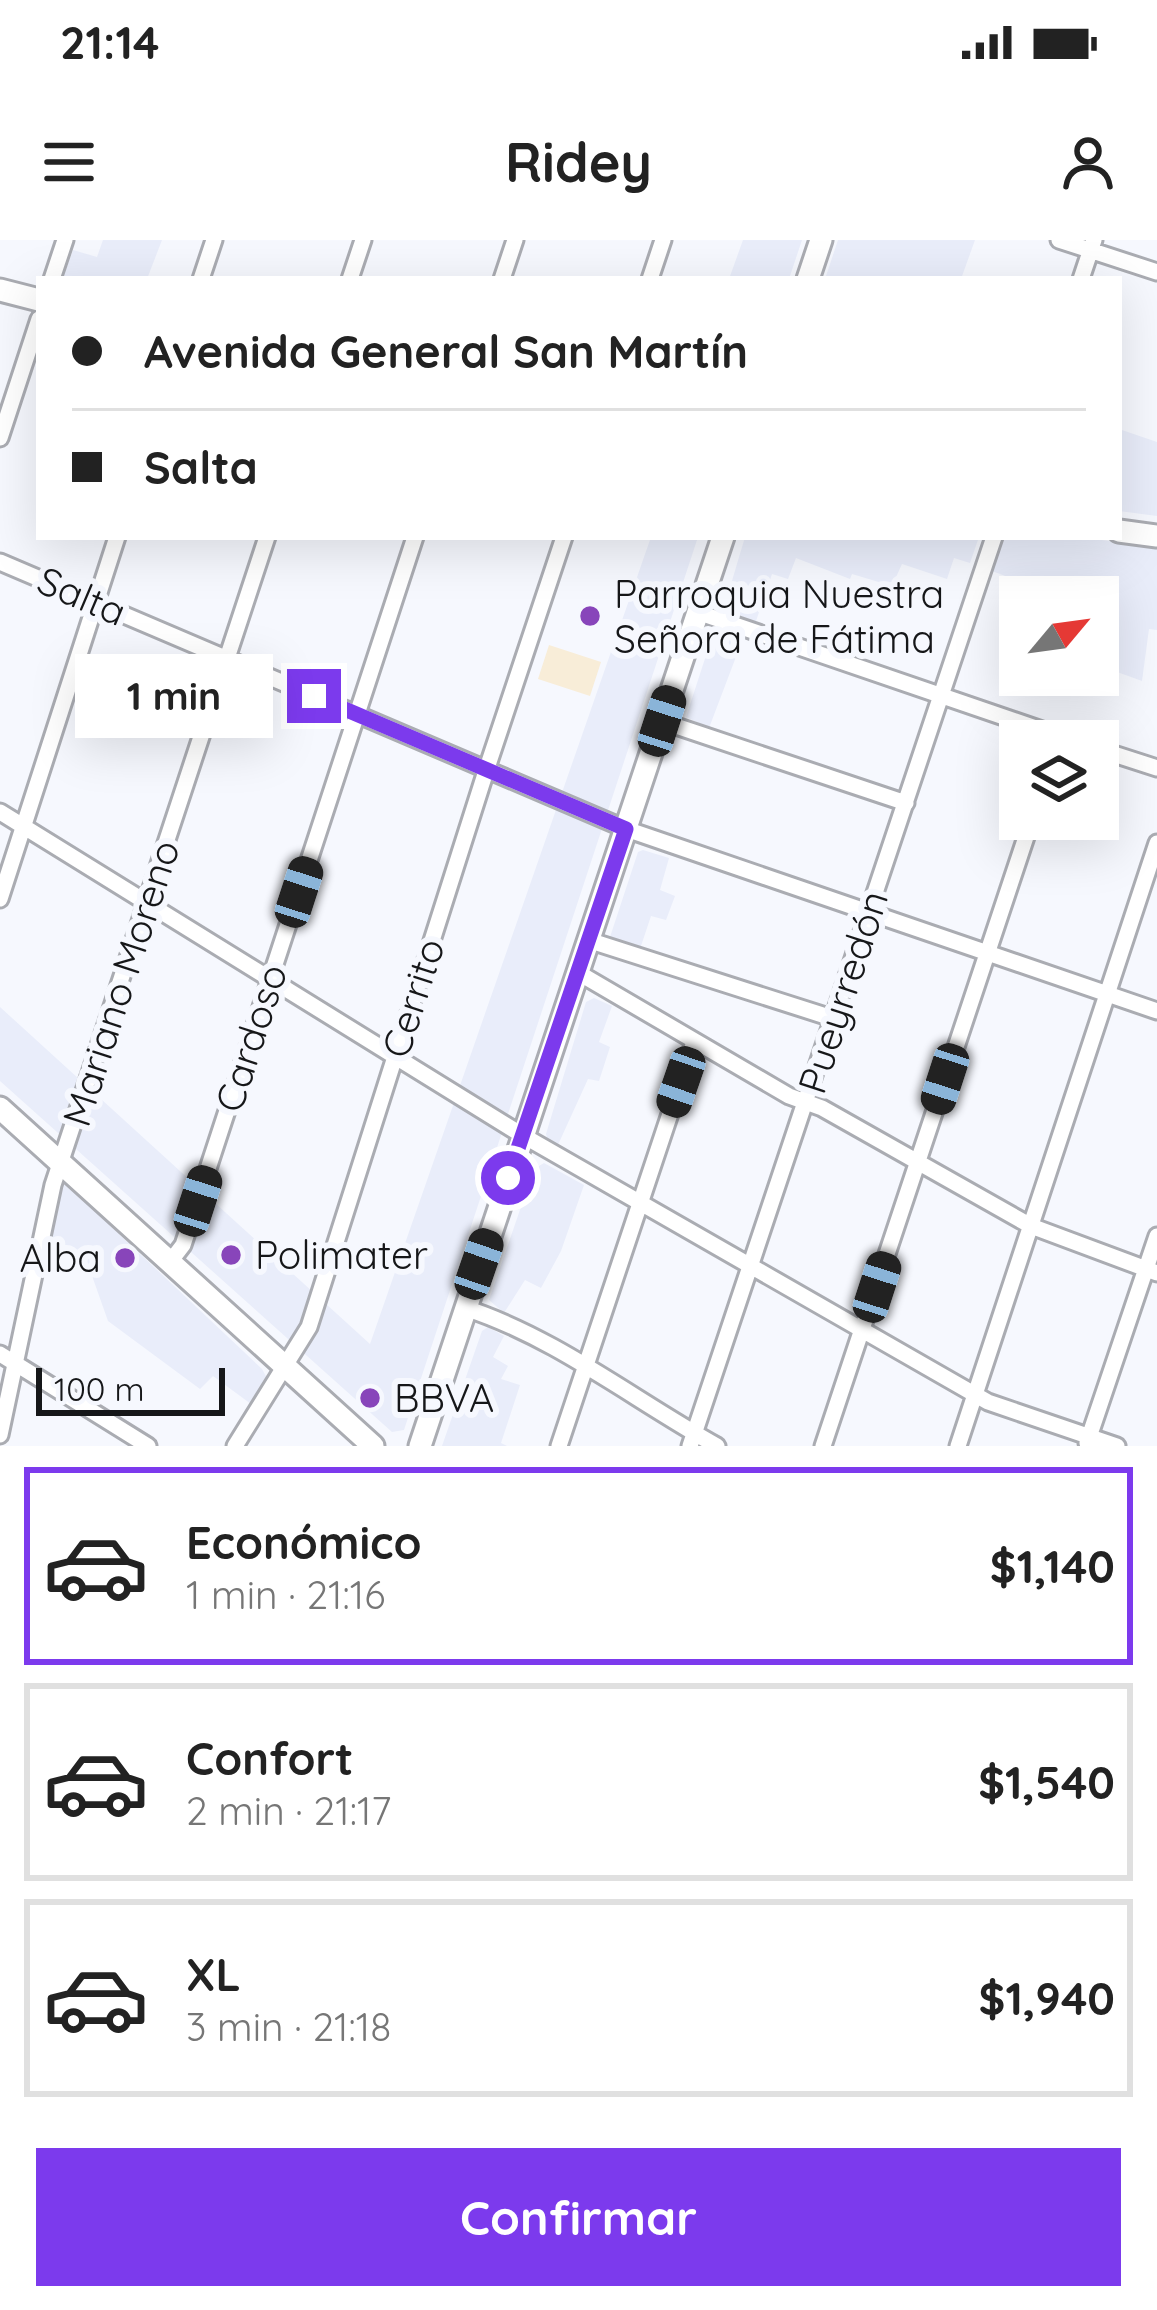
<!DOCTYPE html>
<html lang="es">
<head>
<meta charset="utf-8">
<style>
  body { margin:0; font-family:Quicksand,sans-serif; background:#f2f2f2; color:#222; height:100vh; display:flex; flex-direction:column; font-size:45px; white-space:nowrap }
  * { box-sizing:border-box; margin:0 }
  p { font-size:39px; color:#767676 }
  .icon { flex:none; width:66px; height:66px; fill:none; stroke:currentColor; stroke-width:2; stroke-linecap:round; stroke-linejoin:round }
  .map { position:relative; height:1206px; overflow:hidden }
  .details { display:flex; flex-direction:column; background:#fff; flex:1 }
  .details>* { flex:none }
  .hud { position:absolute; left:36px; top:36px; width:1086px; height:264px; border-radius:0px; box-shadow:0 12px 48px #0002; display:grid; align-content:center; height:264px; padding:0 36px; background:#fff }
  .needle { width:78px; rotate:61deg }
  .controls { position:absolute; left:999px; top:336px; display:grid; gap:24px }
  .controls a { display:grid; place-items:center; width:120px; height:120px; border-radius:0px; background:#fff; box-shadow:0 12px 48px #0002; font-size:60px }
  .scale { position:absolute; left:36px; bottom:30px; width:189px; box-sizing:border-box; padding-left:12px; border:6px solid #161719; border-top:0; font-size:33px; line-height:42px; white-space:nowrap; color:#161719; -webkit-text-stroke:9px #f6f8fe; paint-order:stroke }
  .end { position:absolute; width:54px; height:54px; margin:-27px; border:15px solid #7c3aed; background:#fff; box-shadow:0 0 0 6px #fff }
  .from { border-radius:50% }
  .bubble { position:absolute; height:84px; border-radius:0px; background:#fff; box-shadow:0 12px 48px #0002; font-size:39px; font-weight:700; line-height:84px; text-align:center }
  .car { position:absolute; width:36px; height:72px; margin:-36px -18px; border-radius:15px; box-shadow:0 0 9px 3px #0007; background:linear-gradient(#222 24%,#8ab4d8 0 40%,#222 0 76%,#8ab4d8 0 86%,#222 0) }
  .hud b { display:flex; align-items:center; gap:42px; height:114px; font-size:45px }
  .hud b+b { border-top:3px solid #e0e0e0 }
  .hud i { width:30px; height:30px; background:#222 }
  ul { padding:21px 0 0; list-style:none }
  li { display:flex; align-items:center; gap:36px; height:198px; margin:0 24px 18px; padding:0 12px; border:6px solid #e0e0e0; border-radius:0px }
  li div { flex:1 }
  li b { display:block; font-size:45px }
  li em { font-style:normal; font-weight:700 }
  li.active { border-color:#7c3aed }
  li>.icon { width:108px; height:108px; stroke-width:1.5 }
  .primary-button { display:flex; gap:24px; margin-top:auto; padding:24px 36px }
  .primary-button a { flex:1; height:138px; border-radius:0px; background:#7c3aed; color:#fff; font-size:48px; font-weight:700; line-height:138px; text-align:center }
  .status { display:flex; justify-content:space-between; align-items:center; height:84px; padding:0 60px; background:#fff; direction:ltr }
  .status svg { height:33px; fill:currentColor }
  header { display:flex; justify-content:space-between; align-items:center; height:156px; padding:0 36px; background:#fff; font-size:54px; font-weight:700 }
  .map>svg:first-child { display:block }
  .built { fill:#e9edfa }
  .education { fill:#f8edd8 }
  .lines { fill:none; stroke-linecap:round; stroke-linejoin:round }
  .street-casing { stroke:#aaacb2; stroke-width:21 }
  .secondary-casing { stroke:#aaacb2; stroke-width:27 }
  .street { stroke:#fff; stroke-width:15 }
  .secondary { stroke:#fff; stroke-width:21 }
  .route { stroke:#7c3aed; stroke-width:15 }
  .poi-dot { fill:#8845ba; stroke:#f6f8fe; stroke-width:4.5 }
  .labels { text-anchor:middle; stroke-width:12; stroke-linejoin:round; paint-order:stroke }
  .poi-label { font-size:39px; fill:#161719; stroke:#f6f8fe; text-anchor:start }
  .street-label { font-size:39px; fill:#161719; stroke:#f6f8fe }
</style>
</head>
<body>
<div class="status"><b>21:14</b><svg viewBox="0 0 49 12"><path d="M0 12V9h3v3zM5 12V6h3v6zM10 12V3h3v9zM15 12V0h3v12zM26 1h20v11H26zM47 4h2v5h-2z"/></svg></div>
<header><svg class="icon" aria-label="menu" viewBox="0 0 24 24"><path d="M4 6h16M4 12h16M4 18h16"/></svg>Ridey<svg class="icon" aria-label="person" viewBox="0 0 24 24"><circle cx="12" cy="8" r="4"/><path d="M4 21q1-7 8-7t8 7"/></svg></header>
<div class="map">
<svg width="1157" height="1206" viewBox="0 0 1157 1206">
  <rect width="100%" height="100%" fill="#f6f8fe"/>
  <path class="built" d="M103,0H162L147,39H62L73,10L97,17Z
    M743,0H802L789,39H729Z
    M838,0H975L961,39H825Z
    M1119,189L1157,202V276L1119,271Z
    M651,297H698L404,1190L392,1192L0,841V767L370,1104Z
    M745,297H979L970,323L954,318L947,339L902,324L892,346L852,334L850,339L796,318L788,339L772,334L755,384L723,371Z
    M1004,297H1081L1157,308V390L1149,389L1142,441L1098,425V357H1036L1035,347L992,331Z
    M719,394L742,401L709,488L686,477L712,397Z
    M643,610L669,618L660,650L675,656L666,680L651,676L640,709L610,697L638,612Z
    M594,758L612,766L599,802L610,807L599,841L588,839L557,907L548,902L546,894L586,762Z
    M544,923L584,945L561,1011L541,1048L525,1040L504,1073L489,1060L534,929Z
    M66,944L262,1129L268,1140L251,1164L213,1136L200,1149L108,1081L85,1016L44,1011L61,945Z
    M488,1087L504,1096L493,1117L508,1126L501,1139L520,1145L501,1203L507,1206H442L482,1091Z"/>
  <path class="education" d="M549,405L601,422L590,456L538,439Z"/>
  <g class="lines">
    <g class="street-casing">
      <path id="street" d="M1059,0L1157,32
        M52,39L65,0
        M201,39L214,0
        M350,39L363,0
        M502,39L515,0
        M650,39L663,0
        M1081,39L1094,0
        M0,198L39,79
        M0,322L626,589L1157,771
        M697,372L1074,501
        M661,481L906,563
        M1098,509L1157,528
        M0,572L522,895L988,1162L1117,1206
        M0,659L117,297
        M588,700L835,779
        M577,732L789,856L822,868L1031,986L1157,1033
        M170,1022L183,1005L415,297
        M465,1068C555,1097 634,1160 717,1206
        M0,1114L148,1206
        M0,1195L53,945L267,297
        M1087,1203L1157,996
        M235,1206L309,1087L486,531L564,297
        M559,1206L694,802
        M690,1206L994,297
        M823,1206L1032,579
        M958,1206L1157,603"/>
    </g>
    <g class="secondary-casing">
      <path id="secondary" d="M808,39L821,0
        M0,50L39,60
        M1119,291L1157,296
        M0,868L373,1206
        M420,1206L723,297"/>
    </g>
    <use href="#street" class="street"/>
    <use href="#secondary" class="secondary"/>
  </g>
  <g class="lines">
    <path class="route" d="M314,456L626,589L508,938"/>
  </g>
  <g class="poi-dot">
    <circle cx="590" cy="376" r="12"/>
    <circle cx="231" cy="1015" r="12"/>
    <circle cx="125" cy="1018" r="12"/>
    <circle cx="370" cy="1158" r="12"/>
  </g>
  <g class="labels">
    <g class="poi-label">
      <text x="614" y="368">Parroquia Nuestra<tspan x="614" dy="45">Señora de Fátima</tspan></text>
      <text x="255" y="1029">Polimater</text>
      <text x="101" y="1032" text-anchor="end">Alba</text>
      <text x="394" y="1172">BBVA</text>
    </g>
    <g class="street-label">
      <text transform="translate(82 356) rotate(23)" y="14">Salta</text>
      <text transform="translate(121 743) rotate(-72)" y="14">Mariano Moreno</text>
      <text transform="translate(843 752) rotate(-72)" y="14">Pueyrredón</text>
      <text transform="translate(413 758) rotate(-72)" y="14">Cerrito</text>
      <text transform="translate(251 798) rotate(-72)" y="14">Cardoso</text>
    </g>
  </g>
</svg>
<div class="controls">
<a><svg class="needle" viewBox="-14 -14 28 28"><path d="M0-13l5 13h-10z" fill="#e53935"/><path d="M0 13l5-13h-10z" fill="#767676"/></svg></a>
<a><svg class="icon" aria-label="layers" viewBox="0 0 24 24"><path d="M12 4l9 5-9 5-9-5zM3 14l9 5 9-5"/></svg></a>
</div>
<div class="scale">100 m</div>
<i class="end from" style="left:508px;top:938px"></i>
<i class="end" style="left:314px;top:456px"></i>
<div class="bubble" style="left:75px;top:414px;width:198px">1 min</div>
<i class="car" style="left:662px;top:481px;rotate:18deg"></i>
<i class="car" style="left:299px;top:652px;rotate:18deg"></i>
<i class="car" style="left:945px;top:839px;rotate:198deg"></i>
<i class="car" style="left:681px;top:842px;rotate:199deg"></i>
<i class="car" style="left:198px;top:961px;rotate:18deg"></i>
<i class="car" style="left:479px;top:1024px;rotate:19deg"></i>
<i class="car" style="left:877px;top:1047px;rotate:18deg"></i>
<div class="hud">
<b><i class="from"></i>Avenida General San Martín</b>
<b><i></i>Salta</b>
</div>
</div>
<section class="details">
<ul>
<li class="active"><svg class="icon" aria-label="car" viewBox="0 0 24 24"><path d="M5 17H2v-5l4-1 3-4h7l3 4 3 1v5h-3M9 17h6M6 11h13"/><circle cx="7" cy="17" r="2"/><circle cx="17" cy="17" r="2"/></svg><div><b>Económico</b><p>1 min · 21:16</p></div><em>$1,140</em></li>
<li><svg class="icon" aria-label="car" viewBox="0 0 24 24"><path d="M5 17H2v-5l4-1 3-4h7l3 4 3 1v5h-3M9 17h6M6 11h13"/><circle cx="7" cy="17" r="2"/><circle cx="17" cy="17" r="2"/></svg><div><b>Confort</b><p>2 min · 21:17</p></div><em>$1,540</em></li>
<li><svg class="icon" aria-label="car" viewBox="0 0 24 24"><path d="M5 17H2v-5l4-1 3-4h7l3 4 3 1v5h-3M9 17h6M6 11h13"/><circle cx="7" cy="17" r="2"/><circle cx="17" cy="17" r="2"/></svg><div><b>XL</b><p>3 min · 21:18</p></div><em>$1,940</em></li>
</ul>
<div class="primary-button"><a>Confirmar</a></div>
</section>
</body>
</html>
